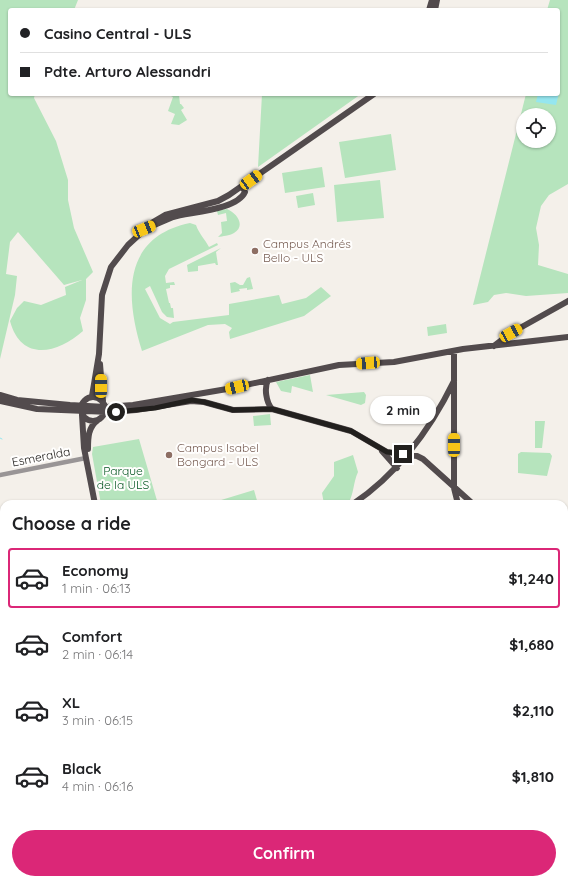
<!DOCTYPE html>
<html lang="en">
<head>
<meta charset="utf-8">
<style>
  body { margin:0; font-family:Quicksand,sans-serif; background:#f2f2f2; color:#202124; height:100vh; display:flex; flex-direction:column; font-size:15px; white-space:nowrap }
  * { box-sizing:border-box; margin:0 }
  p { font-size:13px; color:#757577 }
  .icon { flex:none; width:22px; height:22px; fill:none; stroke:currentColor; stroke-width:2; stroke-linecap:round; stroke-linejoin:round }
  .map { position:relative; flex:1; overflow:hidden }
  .details { position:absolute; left:0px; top:500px; width:568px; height:384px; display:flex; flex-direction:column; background:#fff; border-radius:12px 12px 0 0; box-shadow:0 1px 3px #0004 }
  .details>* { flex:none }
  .banner { position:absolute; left:8px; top:8px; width:552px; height:88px; border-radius:4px; box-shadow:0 1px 3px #0004; display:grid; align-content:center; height:88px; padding:0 12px; background:#fff }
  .tools { position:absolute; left:516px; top:108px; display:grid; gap:8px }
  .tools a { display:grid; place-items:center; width:40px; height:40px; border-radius:50%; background:#fff; box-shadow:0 1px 3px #0004; font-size:20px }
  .end { position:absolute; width:18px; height:18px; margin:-9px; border:5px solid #22201e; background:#fff; box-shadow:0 0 0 2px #fff }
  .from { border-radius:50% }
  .bubble { position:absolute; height:28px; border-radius:14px; background:#fff; box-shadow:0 1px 3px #0004; font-size:13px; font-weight:800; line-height:28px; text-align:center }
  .car { position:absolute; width:12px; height:24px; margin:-12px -6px; border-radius:5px; box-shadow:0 0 3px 1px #0007; background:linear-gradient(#f5c518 24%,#345 0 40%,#f5c518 0 76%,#345 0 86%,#f5c518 0) }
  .banner b { display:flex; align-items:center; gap:14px; height:38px; font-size:15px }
  .banner b+b { border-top:1px solid #e0e0e0 }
  .banner i { width:10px; height:10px; background:#202124 }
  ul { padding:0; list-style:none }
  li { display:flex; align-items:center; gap:12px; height:60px; margin:0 8px 6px; padding:0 4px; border:2px solid transparent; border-radius:4px }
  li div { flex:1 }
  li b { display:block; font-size:15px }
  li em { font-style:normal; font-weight:800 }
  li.current { border-color:#db2777 }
  li>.icon { width:36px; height:36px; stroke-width:1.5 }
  h2 { padding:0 12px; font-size:18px; line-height:48px }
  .action { display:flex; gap:8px; margin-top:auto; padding:8px 12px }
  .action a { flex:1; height:46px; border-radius:24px; background:#db2777; color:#fff; font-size:16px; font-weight:800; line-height:46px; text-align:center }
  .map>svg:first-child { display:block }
  .commercial { fill:#f1e6d1 }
  .medical { fill:#efe1f5 }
  .green { fill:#b6e4bd; fill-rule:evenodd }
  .water { fill:#95e6ef }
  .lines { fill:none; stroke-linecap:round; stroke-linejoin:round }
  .stream { stroke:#95e6ef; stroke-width:1 }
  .minor { stroke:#999596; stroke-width:4.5 }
  .major { stroke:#524b4d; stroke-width:6 }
  .route { stroke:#22201e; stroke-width:5 }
  .education-dot { fill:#8d6e63; stroke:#fffefd; stroke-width:1.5 }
  .labels { text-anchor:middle; stroke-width:4; stroke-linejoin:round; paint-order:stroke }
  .education-label { font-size:12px; fill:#785e54; stroke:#fffefd; text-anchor:start }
  .street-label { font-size:12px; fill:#22201e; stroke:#fffefd }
  .park-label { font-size:12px; fill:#065723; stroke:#fffefd }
</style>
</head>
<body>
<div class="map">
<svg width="568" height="884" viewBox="0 0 568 884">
  <rect width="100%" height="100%" fill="#f4f0ea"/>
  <path class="commercial" d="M4,779V831L0,832V780Z
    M564,793H568V865H564Z
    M466,880H521L520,884H466Z"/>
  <path class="medical" d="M0,691H4V751L0,729Z"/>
  <path class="green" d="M0,0H78L74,10H10V94H35L34,98L56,141L68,180V200L74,228L93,272L86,279V300L80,318L83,331C57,354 21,362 10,321L17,308L24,301L41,305L66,295L65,287L82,280L64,285L18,232L10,242L6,274L17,276L15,295L0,359Z
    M550,0H568V184L549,195L541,206L536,228L539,245L538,265L568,274V293L526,296L506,293L494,295L488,302L473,305L526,94H558V10H547ZM523,115H549V141H523Z
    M167,94H180L179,95L180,104H181L184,108L181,110L187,120L179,125L171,124L175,114L168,111L173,97Z
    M262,94H361L258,167Z
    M391,134L396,170L345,178L339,142Z
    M322,167L325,187L285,193L282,173Z
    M380,180L384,218L337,222L334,185Z
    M313,193L315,205L298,208L296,196Z
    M227,209C237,213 246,226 234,233C229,236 223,236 218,237L222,233L221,222L227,221L226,213L218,215L217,211Z
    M190,223L196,225C199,234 205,239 209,247L217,243L218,245L169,269L165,276L166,283L174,282L175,285H170V288L166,289L169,303H170L171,308H173L174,318L167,317L162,312L150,286L145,289L160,318L170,324L173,322L229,315V304L279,295L282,304L306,298L321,287L331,296L304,316L230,339L229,332L232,328L225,324L208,325L142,351C125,297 122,237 190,223Z
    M221,248L216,252L218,265H216L215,263L198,266V271L188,272L187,265Z
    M250,277L253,289L247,290V288L239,289L240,291L231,293L230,283L235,282L240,285H243L247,278Z
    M446,324L447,333L428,336L427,327Z
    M310,375L313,392L292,386L291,393L281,391L276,382Z
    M364,392L366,395L365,403L361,405L326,395Z
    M270,414L271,425L254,426L253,416Z
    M535,421H545L542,448H535Z
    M139,439L158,504H101L92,454L93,447Z
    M521,452L550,453L552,456L547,476L518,473V454Z
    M353,455L358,472C353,483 354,494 348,504H324L322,493L334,476V462Z
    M254,490L258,504H208Z
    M215,880H413L414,884H216Z"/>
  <path class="water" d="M559,93L556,105L536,102L538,94H558Z"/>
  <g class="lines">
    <path class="stream" d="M0,438L2,439"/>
    <path class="minor" d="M0,475L86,458
      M0,541L4,540
      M564,628H568
      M564,650L568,653"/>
    <path class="major" d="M429,10L432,0
      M435,10L437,0
      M152,226C159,223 166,220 173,217C190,212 237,210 245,192L242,186
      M494,346L511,333L568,301
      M454,351V488L458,504
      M100,364L103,401
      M268,380C264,388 266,402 272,409
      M0,395L17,400L70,405L105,407L133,405L227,389L339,365L394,362L463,349L568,337
      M92,396L99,354L102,295L111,267L128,245L153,222L165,215L218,201L229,195L374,94
      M81 409a12 12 0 1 1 24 0a12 12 0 1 1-24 0Z
      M0,401L37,409L110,412L136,410L191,401L204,402L233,410L272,409L351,431L387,452L417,456L423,459L473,504
      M82,415L84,448L95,504
      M88,449C88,438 88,427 98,420
      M382,451L397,468
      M353,504C399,473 430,430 454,381
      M564,515H568
      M0,618H4
      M0,687H4
      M0,733L4,753
      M564,783L568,784
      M564,789L568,790
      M0,796L4,795
      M31,880L32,884
      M190,880L191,884
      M196,880L197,884
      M492,884V880"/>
  </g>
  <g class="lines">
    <path class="route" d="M116,412L155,408L192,400L204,402L233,410L272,409L351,431L387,452L403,454"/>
  </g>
  <g class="education-dot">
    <circle cx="255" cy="251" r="4"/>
    <circle cx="169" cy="455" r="4"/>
  </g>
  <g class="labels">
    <g class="education-label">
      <text x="263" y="248">Campus Andrés<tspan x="263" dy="14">Bello - ULS</tspan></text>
      <text x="177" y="452">Campus Isabel<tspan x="177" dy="14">Bongard - ULS</tspan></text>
    </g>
    <g class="street-label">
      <text transform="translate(41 457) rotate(-11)" y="4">Esmeralda</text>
    </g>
    <g class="park-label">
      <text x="123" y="475">Parque<tspan x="123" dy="14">de la ULS</tspan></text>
    </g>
  </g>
</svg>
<div class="tools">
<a><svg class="icon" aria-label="locate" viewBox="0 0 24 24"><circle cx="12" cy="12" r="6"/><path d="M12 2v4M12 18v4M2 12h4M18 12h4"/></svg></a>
</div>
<i class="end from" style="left:116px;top:412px"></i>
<i class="end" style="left:403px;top:454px"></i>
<div class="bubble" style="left:370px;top:396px;width:66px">2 min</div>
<i class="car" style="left:251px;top:180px;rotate:54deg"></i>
<i class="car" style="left:144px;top:229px;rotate:68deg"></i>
<i class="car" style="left:511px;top:333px;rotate:61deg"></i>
<i class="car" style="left:368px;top:363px;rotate:266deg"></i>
<i class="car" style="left:101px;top:386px;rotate:0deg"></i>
<i class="car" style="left:237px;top:387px;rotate:257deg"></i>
<i class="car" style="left:454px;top:445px;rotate:0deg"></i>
<div class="banner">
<b><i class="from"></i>Casino Central - ULS</b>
<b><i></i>Pdte. Arturo Alessandri</b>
</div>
<section class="details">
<h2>Choose a ride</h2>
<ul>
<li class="current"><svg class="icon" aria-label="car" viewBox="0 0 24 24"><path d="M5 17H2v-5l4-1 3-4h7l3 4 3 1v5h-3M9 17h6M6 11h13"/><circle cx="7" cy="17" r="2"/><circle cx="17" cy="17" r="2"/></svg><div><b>Economy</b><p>1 min · 06:13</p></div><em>$1,240</em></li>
<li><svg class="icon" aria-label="car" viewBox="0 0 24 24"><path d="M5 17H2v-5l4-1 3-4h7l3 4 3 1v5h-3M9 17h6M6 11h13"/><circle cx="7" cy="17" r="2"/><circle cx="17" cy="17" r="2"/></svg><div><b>Comfort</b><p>2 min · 06:14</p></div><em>$1,680</em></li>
<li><svg class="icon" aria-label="car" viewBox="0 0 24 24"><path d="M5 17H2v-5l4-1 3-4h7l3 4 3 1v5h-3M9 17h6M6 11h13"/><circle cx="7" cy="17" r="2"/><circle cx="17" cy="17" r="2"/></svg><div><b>XL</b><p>3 min · 06:15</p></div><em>$2,110</em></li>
<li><svg class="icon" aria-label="car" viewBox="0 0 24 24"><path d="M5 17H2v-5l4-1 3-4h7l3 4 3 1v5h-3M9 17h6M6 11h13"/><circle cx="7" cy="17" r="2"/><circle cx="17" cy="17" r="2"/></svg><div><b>Black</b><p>4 min · 06:16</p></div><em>$1,810</em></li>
</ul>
<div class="action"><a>Confirm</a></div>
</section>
</div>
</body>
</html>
